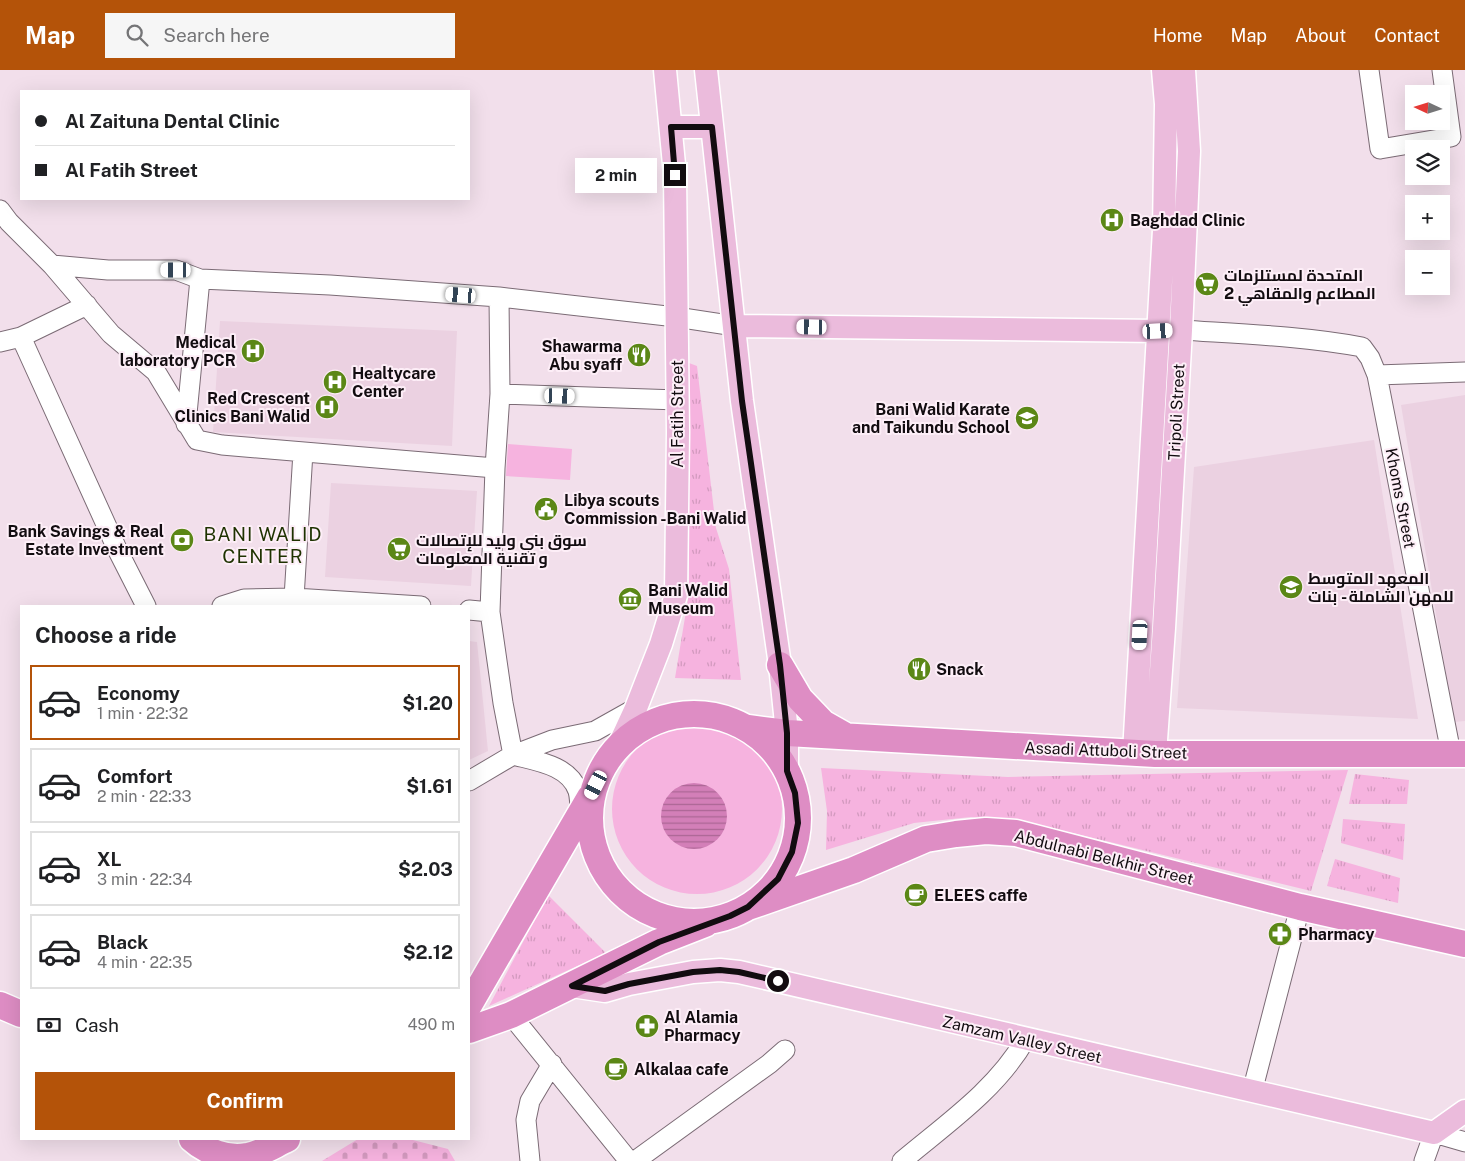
<!DOCTYPE html>
<html lang="en">
<head>
<meta charset="utf-8">
<style>
  body { margin:0; font-family:"Public Sans",Cairo,sans-serif; background:#f6f6f6; color:#202124; height:100vh; display:flex; flex-direction:column; font-size:19px; white-space:nowrap }
  * { box-sizing:border-box; margin:0 }
  p { font-size:16px; color:#757577 }
  .icon { flex:none; width:28px; height:28px; fill:none; stroke:currentColor; stroke-width:2; stroke-linecap:round; stroke-linejoin:round }
  .map { position:relative; flex:1; overflow:hidden }
  .side { position:absolute; left:20px; top:535px; width:450px; height:535px; display:flex; flex-direction:column; background:#fff; border-radius:0px; box-shadow:0 5px 20px #0002 }
  .side>* { flex:none }
  .banner { position:absolute; left:20px; top:20px; width:450px; height:110px; border-radius:0px; box-shadow:0 5px 20px #0002; display:grid; align-content:center; height:110px; padding:0 15px; background:#fff }
  .needle { width:32px; rotate:274deg }
  .fabs { position:absolute; left:1405px; top:15px; display:grid; gap:10px }
  .fabs a { display:grid; place-items:center; width:45px; height:45px; border-radius:0px; background:#fff; box-shadow:0 5px 20px #0002; font-size:25px }
  .end { position:absolute; width:22px; height:22px; margin:-11px; border:6px solid #120c10; background:#fff; box-shadow:0 0 0 2px #fff }
  .from { border-radius:50% }
  .bubble { position:absolute; height:35px; border-radius:0px; background:#fff; box-shadow:0 5px 20px #0002; font-size:16px; font-weight:700; line-height:35px; text-align:center }
  .car { position:absolute; width:15px; height:30px; margin:-15px -8px; border-radius:6px; box-shadow:0 0 4px 1px #0007; background:linear-gradient(#fff 24%,#345 0 40%,#fff 0 76%,#345 0 86%,#fff 0) }
  .banner b { display:flex; align-items:center; gap:18px; height:48px; font-size:19px }
  .banner b+b { border-top:1px solid #e0e0e0 }
  .banner i { width:12px; height:12px; background:#202124 }
  ul { padding:0; list-style:none }
  li { display:flex; align-items:center; gap:15px; height:75px; margin:0 10px 8px; padding:0 5px; border:2px solid #e0e0e0; border-radius:0px }
  li div { flex:1 }
  li b { display:block; font-size:19px }
  li em { font-style:normal; font-weight:700 }
  li.active { border-color:#b45309 }
  li>.icon { width:45px; height:45px; stroke-width:1.5 }
  h2 { padding:0 15px; font-size:22px; line-height:60px }
  .pay { display:flex; align-items:center; gap:12px; height:55px; padding:0 15px; font-size:19px }
  .pay p { margin-inline-start:auto }
  .cta { display:flex; gap:10px; margin-top:auto; padding:10px 15px }
  .cta a { flex:1; height:58px; border-radius:0px; background:#b45309; color:#fff; font-size:20px; font-weight:700; line-height:58px; text-align:center }
  header { display:flex; align-items:center; gap:30px; box-sizing:border-box; height:70px; padding:0 25px; background:#b45309; color:#fff }
  header strong { font-size:24px }
  nav { display:flex; gap:28px; margin-inline-start:auto; font-size:18px }
  .search { width:350px; height:45px; background:#f6f6f6; display:flex; align-items:center; gap:12px; box-sizing:border-box; padding:0 18px; border-radius:0px; color:#757577; font-size:19px }
  .map>svg:first-child { display:block }
  .built { fill:#ebd1e1 }
  .grass { fill:url(#grass-tufts) }
  .cemetery { fill:url(#cemetery-stones) }
  .garden { fill:#f6b3df }
  .water { fill:url(#water-rules) }
  .lines { fill:none; stroke-linecap:round; stroke-linejoin:round }
  .minor-casing { stroke:#7b6b75; stroke-width:21 }
  .major-casing { stroke:#fff; stroke-width:25 }
  .highway-casing { stroke:#fff; stroke-width:29 }
  .minor { stroke:#fff; stroke-width:19 }
  .major { stroke:#ebbbdc; stroke-width:22 }
  .highway { stroke:#de8dc4; stroke-width:26 }
  .route { stroke:#120c10; stroke-width:6 }
  .labels { text-anchor:middle; stroke-width:4; stroke-linejoin:round; paint-order:stroke }
  .poi-label { font-size:16px; font-weight:bold; fill:#120c10; stroke:#fdeef7; text-anchor:start }
  .street-label { font-size:16px; fill:#120c10; stroke:#fdeef7 }
  .quarter-label { font-size:19px; letter-spacing:1px; fill:#1e3200; stroke:#fdeef7 }
</style>
</head>
<body>
<header>
<strong>Map</strong>
<div class="search"><svg class="icon" aria-label="search" viewBox="0 0 24 24"><circle cx="10" cy="10" r="6"/><path d="M15 15l6 6"/></svg>Search here</div>
<nav><a>Home</a><a>Map</a><a>About</a><a>Contact</a></nav>
</header>
<div class="map">
<svg width="1465" height="1091" viewBox="0 0 1465 1091">
  <defs>
    <pattern id="grass-tufts" width="24" height="20" patternUnits="userSpaceOnUse" patternTransform="scale(1.25)"><rect width="24" height="20" fill="#f6b3df"/><path d="M3 7l-1-3M5 7V3M7 7l1-3M15 17l-1-3M17 17v-4M19 17l1-3" fill="none" stroke="#d299be"/></pattern>
    <pattern id="cemetery-stones" width="16" height="16" patternUnits="userSpaceOnUse" patternTransform="scale(1.25)"><rect width="16" height="16" fill="#f6b3df"/><path d="M2 7V4a2 2 0 0 1 4 0v3zM10 15v-3a2 2 0 0 1 4 0v3z" fill="#d299be"/></pattern>
    <pattern id="water-rules" width="6" height="5" patternUnits="userSpaceOnUse" patternTransform="scale(1.25)"><rect width="6" height="5" fill="#d37fb8"/><path d="M0 2.5h6" fill="none" stroke="#aa6694"/></pattern>
  </defs>
  <rect width="100%" height="100%" fill="#f2dfeb"/>
  <path class="built" d="M220,251L457,261L452,376L213,362Z
    M1465,325V651L1454,652L1401,335Z
    M1374,370L1418,649L1177,638L1194,397Z
    M331,413L477,421L471,516L325,507Z
    M469,571L477,572L488,681L469,690Z"/>
  <path class="grass" d="M689,293L697,296L716,458L729,499L741,610L675,608L689,523Z
    M821,698L1008,707L1348,700L1311,821L1073,763L971,747L914,753L826,780L827,741Z
    M1355,704L1409,710L1407,734H1349Z
    M1343,749L1405,754L1403,790L1341,773Z
    M1335,789L1400,808L1398,833L1327,816Z
    M548,825L606,883L489,936Z"/>
  <path class="cemetery" d="M358,1069H409L448,1079L455,1091H322Z"/>
  <path class="garden" d="M508,374L572,379L570,410L506,406Z
    M612 739a85 85 0 1 1 170 0a85 85 0 1 1-170 0Z"/>
  <path class="water" d="M661 746a33 33 0 1 1 66 0a33 33 0 1 1-66 0Z"/>
  <g class="lines">
    <g class="minor-casing">
      <path id="minor" d="M1369,0L1380,79L1451,67L1442,0
        M0,140L9,152L52,195L108,200H176L200,209L330,215L499,227L676,247L735,256
        M52,195L111,264L156,302L197,370L222,375L495,398
        M499,227L500,324L495,398L490,542L503,633L513,685
        M1167,261L1181,260C1242,264 1303,266 1362,277L1370,288L1377,305L1451,683
        M21,267L118,481L146,536
        M0,272L21,267L87,235
        M1377,305L1465,302
        M500,324L678,330
        M186,354L200,209
        M294,528L303,382
        M222,536L244,529L294,528L421,536
        M469,540L490,542
        M513,685C536,691 569,695 578,721C580,728 580,738 580,745
        M469,711L513,685L552,670L595,661L636,638
        M511,945L629,1091
        M1252,1022L1300,837
        M530,1091L526,1050L530,1031L552,994
        M635,1091L769,994L785,980
        M902,1091C946,1054 996,1020 1025,970
        M1424,1091L1434,1063L1465,1072"/>
    </g>
    <g class="major-casing">
      <path id="major" d="M706,0L742,331L780,595L787,663V701
        M671,57H712
        M735,256L1158,261
        M618,677L636,638L661,574L676,525L678,362L675,105L665,0
        M1134,683L1164,160L1166,34L1163,0
        M1155,684L1164,558L1181,260L1189,81L1184,0
        M572,916L605,921L629,914L693,902L720,900L739,902L1434,1063L1465,1041"/>
    </g>
    <g class="highway-casing">
      <path id="highway" d="M780,595L800,629L823,653L846,666
        M590 748a104 104 0 1 1 208 0a104 104 0 1 1-208 0Z
        M748,658L787,663L1155,684H1465
        M748,837L854,800L926,769L956,764L986,761L1016,763L1300,837L1465,874
        M0,935L21,944
        M469,935L590,727
        M469,960L511,945L659,872L705,854
        M192,1069C205,1081 228,1090 247,1086C261,1084 274,1075 287,1069"/>
    </g>
    <use href="#minor" class="minor"/>
    <use href="#major" class="major"/>
    <use href="#highway" class="highway"/>
  </g>
  <g class="lines">
    <path class="route" d="M675,105L671,57H712L742,331L780,595L787,663V701L795,723L798,753L792,782L778,809L748,837L730,846L659,872L572,916L605,921L629,914L693,902L720,900L739,902L778,911"/>
  </g>
  <defs>
    <g id="hospital-disc" transform="scale(1.25)"><circle r="9.5" fill="#5b8716" stroke="#fdeef7"/><path d="M-5-5h3v3.5h4V-5h3V5h-3V1.5h-4V5h-3Z" fill="#fff"/></g>
    <g id="supermarket-disc" transform="scale(1.25)"><circle r="9.5" fill="#5b8716" stroke="#fdeef7"/><path d="M-6-5.5h2.5l.6 2H6L4.5 2H-2.5L-4.4-4H-6ZM-1.5 3.2a1.3 1.3 0 1 0 .1 0ZM3 3.2a1.3 1.3 0 1 0 .1 0Z" fill="#fff"/></g>
    <g id="restaurant-disc" transform="scale(1.25)"><circle r="9.5" fill="#5b8716" stroke="#fdeef7"/><path d="M-5-6h1v4h1v-4h1v4h1v-4h1v5L-1.5 .5V6h-2V.5L-5-1ZM5-6V6H3V1.5H1.5Q1.5-4 5-6Z" fill="#fff"/></g>
    <g id="school-disc" transform="scale(1.25)"><circle r="9.5" fill="#5b8716" stroke="#fdeef7"/><path d="M0-5L7-2L0 1L-7-2ZM-4 1L0 2.5L4 1V4Q0 6-4 4Z" fill="#fff"/></g>
    <g id="civic-disc" transform="scale(1.25)"><circle r="9.5" fill="#5b8716" stroke="#fdeef7"/><path d="M-.6-6.5H3V-4.5H.6V-3L4-1V1h2V6H-6V1h2V-1L-.6-3ZM-1.2 2.5V6h2.4V2.5Z" fill="#fff"/></g>
    <g id="bank-disc" transform="scale(1.25)"><circle r="9.5" fill="#5b8716" stroke="#fdeef7"/><path d="M-6-4H6V4H-6ZM0-2.3a2.3 2.3 0 1 0 0 4.6a2.3 2.3 0 1 0 0-4.6Z" fill="#fff"/></g>
    <g id="university-disc" transform="scale(1.25)"><circle r="9.5" fill="#5b8716" stroke="#fdeef7"/><path d="M0-5L7-2L0 1L-7-2ZM-4 1L0 2.5L4 1V4Q0 6-4 4Z" fill="#fff"/></g>
    <g id="museum-disc" transform="scale(1.25)"><circle r="9.5" fill="#5b8716" stroke="#fdeef7"/><path d="M0-6L6-3V-2H-6V-3ZM-5-1h2V3h-2ZM-1-1h2V3h-2ZM3-1h2V3H3ZM-6 4H6V6H-6Z" fill="#fff"/></g>
    <g id="cafe-disc" transform="scale(1.25)"><circle r="9.5" fill="#5b8716" stroke="#fdeef7"/><path d="M-5.5-4.5H6V0H3Q3 3.5 0 3.5H-2.5Q-5.5 3.5-5.5 0ZM3-3.2v2h1.7v-2ZM-6 4.5H4V6H-6Z" fill="#fff"/></g>
    <g id="pharmacy-disc" transform="scale(1.25)"><circle r="9.5" fill="#5b8716" stroke="#fdeef7"/><path d="M-2-6h4v4h4v4h-4v4h-4v-4h-4v-4h4Z" fill="#fff"/></g>
  </defs>
  <g fill-rule="evenodd">
    <use href="#hospital-disc" x="1112" y="150"/>
    <use href="#supermarket-disc" x="1207" y="214"/>
    <use href="#hospital-disc" x="253" y="281"/>
    <use href="#restaurant-disc" x="639" y="285"/>
    <use href="#hospital-disc" x="335" y="312"/>
    <use href="#hospital-disc" x="327" y="337"/>
    <use href="#school-disc" x="1027" y="348"/>
    <use href="#civic-disc" x="546" y="439"/>
    <use href="#bank-disc" x="182" y="470"/>
    <use href="#supermarket-disc" x="399" y="479"/>
    <use href="#university-disc" x="1291" y="517"/>
    <use href="#museum-disc" x="630" y="529"/>
    <use href="#restaurant-disc" x="919" y="599"/>
    <use href="#cafe-disc" x="916" y="825"/>
    <use href="#pharmacy-disc" x="1280" y="864"/>
    <use href="#pharmacy-disc" x="647" y="956"/>
    <use href="#cafe-disc" x="616" y="999"/>
  </g>
  <g class="labels">
    <g class="poi-label">
      <text x="1130" y="156">Baghdad Clinic</text>
      <text x="1224" y="211">المتحدة لمستلزمات<tspan x="1224" dy="18">المطاعم والمقاهي 2</tspan></text>
      <text x="236" y="278" text-anchor="end">Medical<tspan x="236" dy="18">laboratory PCR</tspan></text>
      <text x="622" y="282" text-anchor="end">Shawarma<tspan x="622" dy="18">Abu syaff</tspan></text>
      <text x="352" y="309">Healtycare<tspan x="352" dy="18">Center</tspan></text>
      <text x="310" y="334" text-anchor="end">Red Crescent<tspan x="310" dy="18">Clinics Bani Walid</tspan></text>
      <text x="1010" y="345" text-anchor="end">Bani Walid Karate<tspan x="1010" dy="18">and Taikundu School</tspan></text>
      <text x="564" y="436">Libya scouts<tspan x="564" dy="18">Commission -Bani Walid</tspan></text>
      <text x="164" y="467" text-anchor="end">Bank Savings &amp; Real<tspan x="164" dy="18">Estate Investment</tspan></text>
      <text x="416" y="476">سوق بني وليد للإتصالات<tspan x="416" dy="18">و تقنية المعلومات</tspan></text>
      <text x="1308" y="514">المعهد المتوسط<tspan x="1308" dy="18">للمهن الشاملة - بنات</tspan></text>
      <text x="648" y="526">Bani Walid<tspan x="648" dy="18">Museum</tspan></text>
      <text x="936" y="605">Snack</text>
      <text x="934" y="831">ELEES caffe</text>
      <text x="1298" y="870">Pharmacy</text>
      <text x="664" y="953">Al Alamia<tspan x="664" dy="18">Pharmacy</tspan></text>
      <text x="634" y="1005">Alkalaa cafe</text>
    </g>
    <g class="street-label">
      <text transform="translate(1176 342) rotate(-87)" y="6">Tripoli Street</text>
      <text transform="translate(677 344) rotate(-90)" y="6">Al Fatih Street</text>
      <text transform="translate(1401 428) rotate(79)" y="6">Khoms Street</text>
      <text transform="translate(1106 680) rotate(2)" y="6">Assadi Attuboli Street</text>
      <text transform="translate(1104 787) rotate(14)" y="6">Abdulnabi Belkhir Street</text>
      <text transform="translate(1022 969) rotate(13)" y="6">Zamzam Valley Street</text>
    </g>
    <g class="quarter-label">
      <text x="263" y="471">BANI WALID<tspan x="263" dy="22">CENTER</tspan></text>
    </g>
  </g>
</svg>
<div class="fabs">
<a><svg class="needle" viewBox="-14 -14 28 28"><path d="M0-13l5 13h-10z" fill="#e53935"/><path d="M0 13l5-13h-10z" fill="#757577"/></svg></a>
<a><svg class="icon" aria-label="layers" viewBox="0 0 24 24"><path d="M12 4l9 5-9 5-9-5zM3 14l9 5 9-5"/></svg></a>
<a>+</a>
<a>−</a>
</div>
<i class="end from" style="left:778px;top:911px"></i>
<i class="end" style="left:675px;top:105px"></i>
<div class="bubble" style="left:575px;top:88px;width:82px">2 min</div>
<i class="car" style="left:176px;top:200px;rotate:270deg"></i>
<i class="car" style="left:461px;top:225px;rotate:274deg"></i>
<i class="car" style="left:812px;top:257px;rotate:271deg"></i>
<i class="car" style="left:1158px;top:261px;rotate:87deg"></i>
<i class="car" style="left:560px;top:326px;rotate:92deg"></i>
<i class="car" style="left:1140px;top:565px;rotate:183deg"></i>
<i class="car" style="left:596px;top:715px;rotate:207deg"></i>
<div class="banner">
<b><i class="from"></i>Al Zaituna Dental Clinic</b>
<b><i></i>Al Fatih Street</b>
</div>
<section class="side">
<h2>Choose a ride</h2>
<ul>
<li class="active"><svg class="icon" aria-label="car" viewBox="0 0 24 24"><path d="M5 17H2v-5l4-1 3-4h7l3 4 3 1v5h-3M9 17h6M6 11h13"/><circle cx="7" cy="17" r="2"/><circle cx="17" cy="17" r="2"/></svg><div><b>Economy</b><p>1 min · 22:32</p></div><em>$1.20</em></li>
<li><svg class="icon" aria-label="car" viewBox="0 0 24 24"><path d="M5 17H2v-5l4-1 3-4h7l3 4 3 1v5h-3M9 17h6M6 11h13"/><circle cx="7" cy="17" r="2"/><circle cx="17" cy="17" r="2"/></svg><div><b>Comfort</b><p>2 min · 22:33</p></div><em>$1.61</em></li>
<li><svg class="icon" aria-label="car" viewBox="0 0 24 24"><path d="M5 17H2v-5l4-1 3-4h7l3 4 3 1v5h-3M9 17h6M6 11h13"/><circle cx="7" cy="17" r="2"/><circle cx="17" cy="17" r="2"/></svg><div><b>XL</b><p>3 min · 22:34</p></div><em>$2.03</em></li>
<li><svg class="icon" aria-label="car" viewBox="0 0 24 24"><path d="M5 17H2v-5l4-1 3-4h7l3 4 3 1v5h-3M9 17h6M6 11h13"/><circle cx="7" cy="17" r="2"/><circle cx="17" cy="17" r="2"/></svg><div><b>Black</b><p>4 min · 22:35</p></div><em>$2.12</em></li>
</ul>
<div class="pay"><svg class="icon" aria-label="cash" viewBox="0 0 24 24"><path d="M3 7h18v10H3z"/><circle cx="12" cy="12" r="2"/></svg>Cash<p>490 m</p></div>
<div class="cta"><a>Confirm</a></div>
</section>
</div>
</body>
</html>
